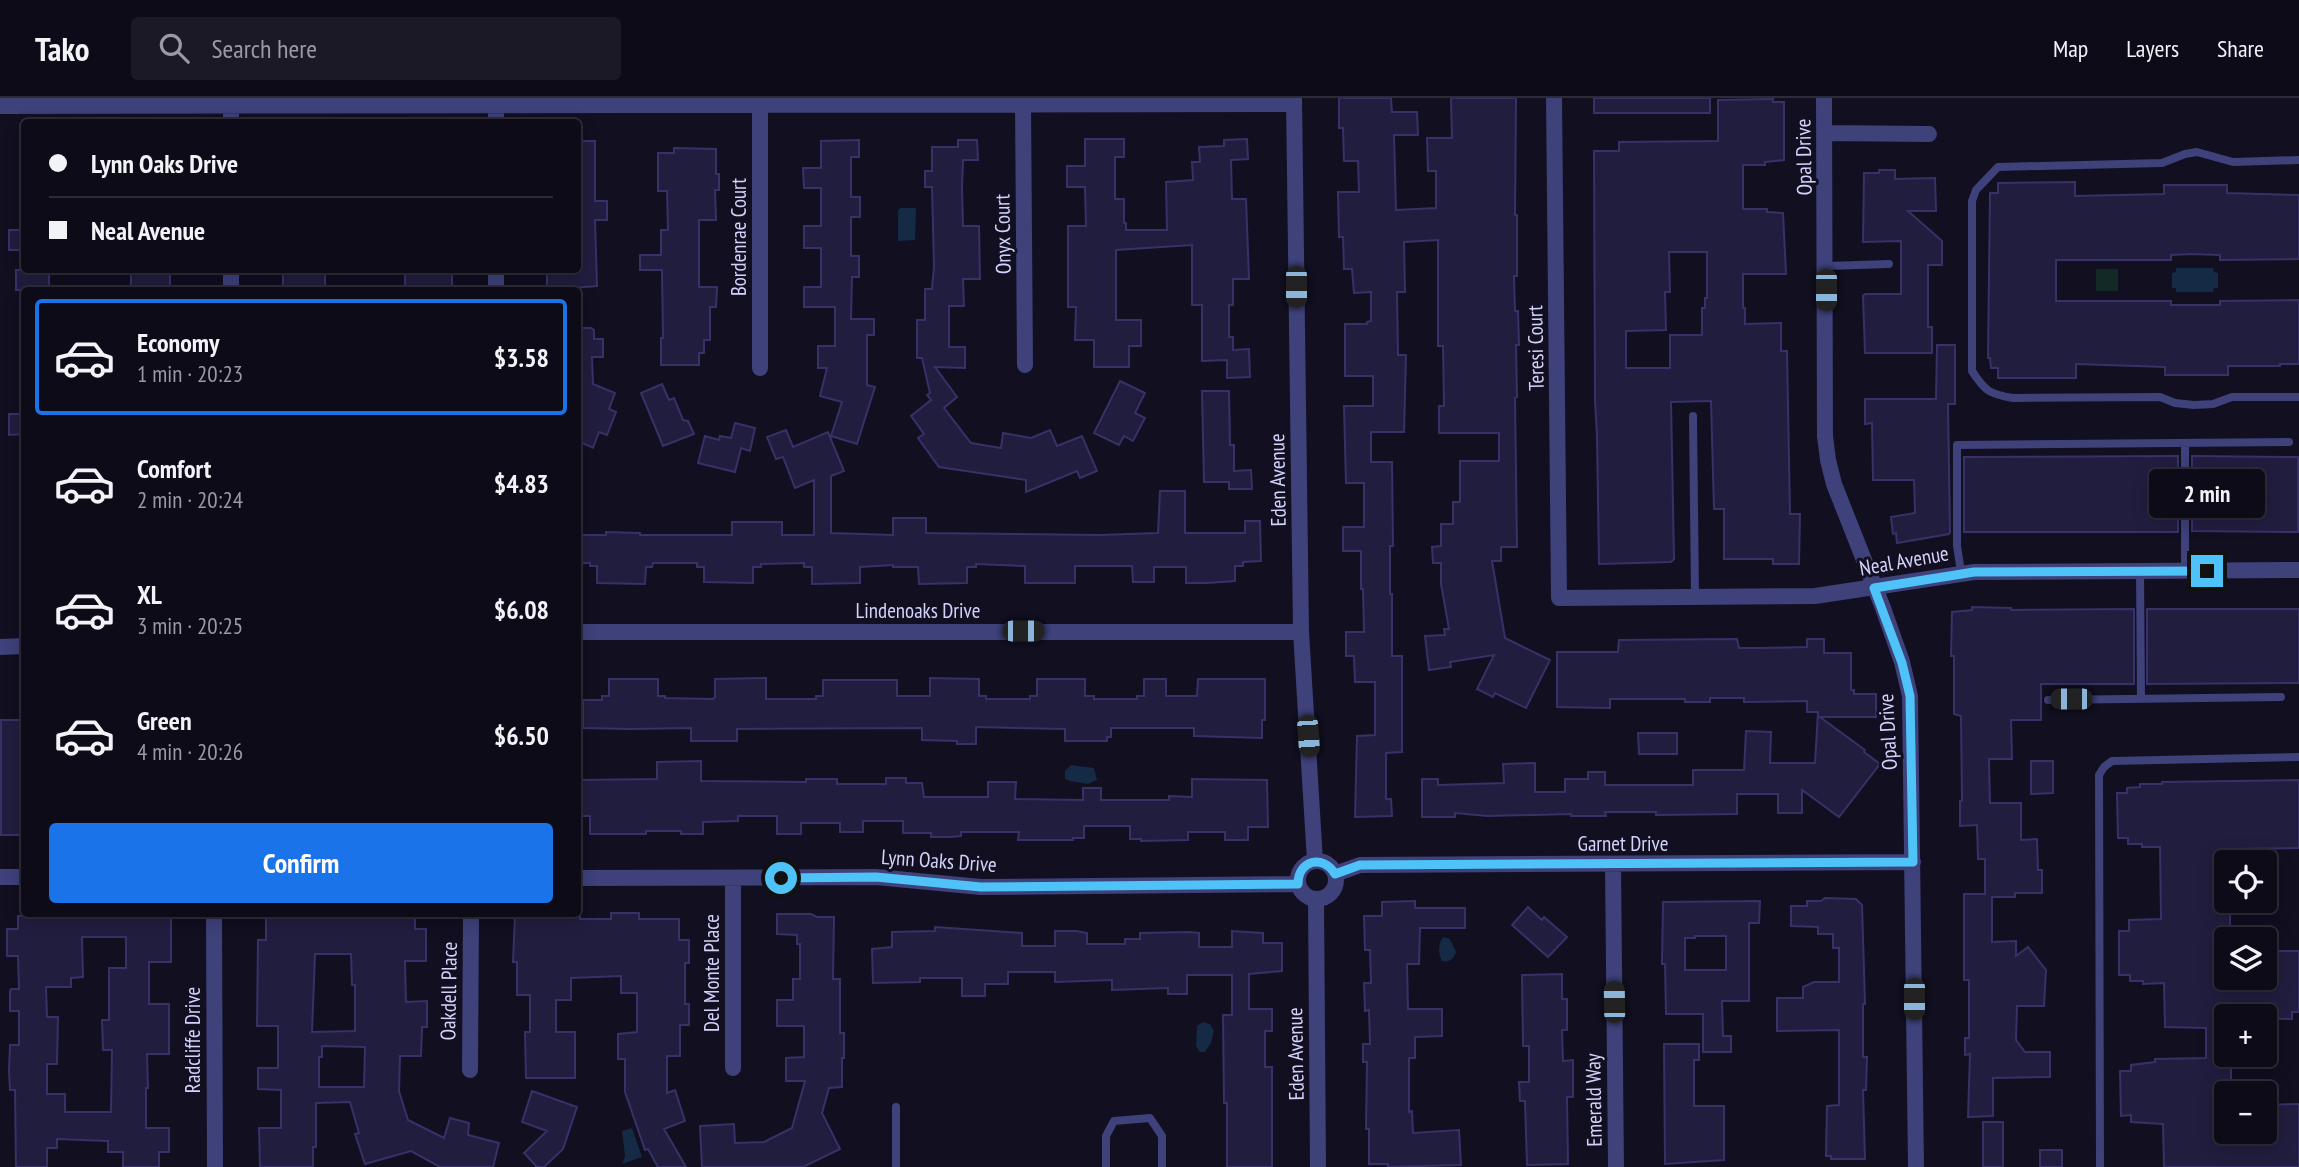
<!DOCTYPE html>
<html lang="en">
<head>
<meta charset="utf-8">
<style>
  body { margin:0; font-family:"PT Sans Narrow",sans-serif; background:#1b1925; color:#f1f3f6; height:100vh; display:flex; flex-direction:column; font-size:26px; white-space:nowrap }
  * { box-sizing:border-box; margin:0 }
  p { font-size:23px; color:#9a9ba2 }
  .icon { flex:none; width:38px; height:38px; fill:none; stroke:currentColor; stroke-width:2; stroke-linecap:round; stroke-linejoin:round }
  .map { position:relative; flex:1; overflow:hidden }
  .side { position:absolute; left:21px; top:189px; width:560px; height:630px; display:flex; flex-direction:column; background:#0d0b18; border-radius:7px; box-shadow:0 4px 18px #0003,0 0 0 2px #2d2b37 }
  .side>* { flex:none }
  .hud { position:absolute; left:21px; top:21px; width:560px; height:154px; border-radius:7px; box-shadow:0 4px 18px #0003,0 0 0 2px #2d2b37; display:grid; align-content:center; height:154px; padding:0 28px; background:#0d0b18 }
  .controls { position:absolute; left:2214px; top:752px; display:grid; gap:14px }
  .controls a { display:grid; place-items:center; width:63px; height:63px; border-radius:7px; background:#0d0b18; box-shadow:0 4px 18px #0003,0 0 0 2px #2d2b37; font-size:35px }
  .end { position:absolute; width:32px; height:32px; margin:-16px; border:9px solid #4fc3f7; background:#111; box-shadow:0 0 0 4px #111 }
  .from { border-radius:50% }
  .bubble { position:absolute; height:49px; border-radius:7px; background:#0d0b18; box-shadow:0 4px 18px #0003,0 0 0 2px #2d2b37; font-size:23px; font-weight:800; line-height:49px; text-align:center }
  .car { position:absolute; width:21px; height:42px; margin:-21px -10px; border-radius:9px; box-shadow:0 0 5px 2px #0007; background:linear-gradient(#222 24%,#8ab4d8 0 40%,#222 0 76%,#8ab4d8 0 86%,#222 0) }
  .hud b { display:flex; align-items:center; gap:24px; height:66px; font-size:26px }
  .hud b+b { border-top:2px solid #2d2b37 }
  .hud i { width:18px; height:18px; background:#f1f3f6 }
  ul { padding:12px 0 0; list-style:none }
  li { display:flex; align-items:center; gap:21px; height:116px; margin:0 14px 10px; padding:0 14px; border:4px solid transparent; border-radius:7px }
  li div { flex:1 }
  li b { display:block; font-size:26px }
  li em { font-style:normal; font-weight:800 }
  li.active { border-color:#1a73e8 }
  li>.icon { width:63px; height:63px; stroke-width:1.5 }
  .primary-button { display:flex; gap:14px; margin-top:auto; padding:14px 28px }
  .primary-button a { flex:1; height:80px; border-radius:7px; background:#1a73e8; color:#fff; font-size:28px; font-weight:800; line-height:80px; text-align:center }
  header { display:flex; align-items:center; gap:42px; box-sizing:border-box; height:98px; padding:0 35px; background:#0d0b18; border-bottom:2px solid #2d2b37 }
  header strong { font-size:33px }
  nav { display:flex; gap:38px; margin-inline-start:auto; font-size:24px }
  .search { width:490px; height:63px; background:#1b1925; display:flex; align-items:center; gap:18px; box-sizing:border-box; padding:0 24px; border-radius:7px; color:#9a9ba2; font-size:26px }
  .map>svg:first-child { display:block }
  .green { fill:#132926 }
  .water { fill:#142a45 }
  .building { fill:#211d3f; stroke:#383168; stroke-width:2; fill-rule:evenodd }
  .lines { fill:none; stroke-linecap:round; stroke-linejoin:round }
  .lane { stroke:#3e417a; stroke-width:8 }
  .street { stroke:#3e417a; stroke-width:16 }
  .route { stroke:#4fc3f7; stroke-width:9 }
  .labels { text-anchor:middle; stroke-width:6; stroke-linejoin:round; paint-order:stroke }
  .street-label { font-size:21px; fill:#d3d2fb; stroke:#110f20 }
</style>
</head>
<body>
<header>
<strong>Tako</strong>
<div class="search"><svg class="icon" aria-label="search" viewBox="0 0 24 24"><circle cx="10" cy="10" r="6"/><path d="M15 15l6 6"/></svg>Search here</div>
<nav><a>Map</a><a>Layers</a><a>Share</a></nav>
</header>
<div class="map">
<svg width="2299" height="1069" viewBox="0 0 2299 1069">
  <rect width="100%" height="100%" fill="#110f20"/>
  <path class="green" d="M2096,171H2118V193H2096Z"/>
  <path class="water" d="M901,110H916L915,142L898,143V112Z
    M2176,170H2213L2214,174L2218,175V190H2214L2213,194H2176V190H2172V175L2176,174Z
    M1071,667L1094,670L1097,682L1088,686C1080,684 1073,685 1065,681V673Z
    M1443,839L1450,841L1456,854C1453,861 1450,865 1442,863C1438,855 1438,847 1443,839Z
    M1203,924L1210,926L1214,933L1211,945L1205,954H1200L1196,948L1197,928Z
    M632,1030L642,1059L622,1066L625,1058L622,1033Z"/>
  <path class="building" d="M1339,0H1391L1392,14H1417L1418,37H1394L1396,112L1436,110V73H1428L1427,40H1452L1451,0H1516L1515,117H1517V178H1514L1515,213H1518L1519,247H1516L1517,299L1515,300L1517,449H1501V463H1492L1505,540L1550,562L1526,610L1495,595L1493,599L1477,591L1494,557L1450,564L1451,569L1429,572L1425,538L1445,537L1444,531H1449L1441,486V465H1433L1432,449L1441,448V426H1453V404H1460V363H1499V335H1439V308H1444L1443,248H1438V142L1404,144L1405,194H1397L1398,257H1406L1404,334H1371V364H1392L1393,448H1390V496H1392V558H1402V654L1386,655V701H1391L1392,718L1355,719L1357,638L1375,637V584H1355L1354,558H1346V534H1364L1363,491H1361V453H1343V429H1364V385H1346L1344,308H1373V278H1345V226H1367V224L1371,223V194L1354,195L1352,171H1344L1343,139H1339L1338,94H1359L1358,63H1344L1343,30H1339Z
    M1594,0H1710V15H1594Z
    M1773,1V4H1784V62L1765,64V67H1743V111H1767V114L1783,115L1786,176H1743V210H1745V226L1781,225V253H1787L1790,416H1800L1799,466H1773V461H1724V411H1714L1711,303L1671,304L1674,461L1671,464L1599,466L1597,338L1595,302L1594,53H1619V44L1718,43V2ZM1669,154H1707V200H1705V210H1702V237H1670V270H1626V233L1666,232L1665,194H1670Z
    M1085,41H1124V59H1115V101H1124V125H1126V132H1167L1166,84L1193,82L1192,64H1200L1199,49L1224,48V42L1247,41L1248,61L1231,62L1232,101H1246L1249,181H1233V207H1229V239H1233V252L1249,251L1250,279L1227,280V262L1202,263V207H1192V147L1116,152V222H1141V248H1129V269H1094V242H1075L1076,209H1068V128H1086L1085,89H1067V68H1085Z
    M859,42V59H851V99H860V119H851V158H859V179H852L851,221H874V237H867V287L875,289L857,346L831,338L842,304L820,298L827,270H818V248H835V209H804V189H821V150H804V128H821V90H804L803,70H821V43Z
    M958,42H977L978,62H963L962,89L963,128H979L980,181H963L964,208H949V249H965V270L935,269L957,299L944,310L971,345L1001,350L1003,335L1031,340L1050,332L1057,348L1082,338L1097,373L1080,380L1077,373L1026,394V382L939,369L918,340L924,336L911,318L931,302L927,297L930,295L922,260H917V222H925V191H932L934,168L932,89H925V73H932V49H958Z
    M578,43H595V103H607V122H595L597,188L547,192V174H552V172H578Z
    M674,50L716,51V76H719V92H715L716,122H699V189H717L716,209H710V242H704V255H699V267H661V240H663L662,172H640V157H661V132H668L667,93H658V55H674Z
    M1879,72H1895V81L1935,80L1936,113H1908L1942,143V167H1928V229H1932V255H1865L1863,198L1865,196H1901V143L1863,144L1864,75H1879Z
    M2075,84V98L2164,96V87H2227V95L2299,97V161L2220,162V157L2192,156L2171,157V162H2056V203H2171V207H2220V203L2299,202V266H2280V268H2228V277H2165V269L2076,266V280H1998V270H1991L1990,260H1988L1990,95H1998V85Z
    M9,132H24V152H9Z
    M16,172H49V192H16Z
    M131,172H170V192H131Z
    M287,172H325V191L283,192V175H287Z
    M405,172H452V192H405Z
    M578,230H591L594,232V241H603V259H592L593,286L615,295L609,311L616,314L607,337L599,334L593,350L578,343Z
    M1937,247H1955V306H1948L1950,434L1949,436L1897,445L1896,435L1893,436L1891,419L1915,415L1914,382H1873L1872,325L1865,326V301H1936Z
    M1120,283L1145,295L1135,315L1145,320L1133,343L1124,338L1119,347L1094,335Z
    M662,286L669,302L674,300L683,322L688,323L694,336L663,348L641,295Z
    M1202,293H1229L1230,347H1234V373L1251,372L1252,391H1229V384H1204Z
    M9,316H24V336L9,337Z
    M735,325L755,330L750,353L741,350L735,374L698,365L705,338L719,342L720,338L731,340Z
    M786,332L793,349L828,334L844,373L831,378V435L893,437V420H926V435L1100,437L1158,435L1160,393H1185V435H1245V423H1260L1261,463L1243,464V468H1235V483L1207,485H1186V469H1154V484H1133L1132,468H1075V485H1025V468L976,466V469H967V485L919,486L918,469H893V467L860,469V485L812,486V469H804V465L761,466V469H753V485L704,484V469H697V465H653L652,469H646L645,486L597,485V468H590V465H578V437H606V434L640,435V437H732V424H782V437H814V382L795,390L783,359L776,361L767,339Z
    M2178,358V434H1964V359Z
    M2192,358L2298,359V434L2192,433Z
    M1972,509L2011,510V512L2134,511V586H2041V622H2011L2012,661H1989L1990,705H2021V742L2037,741L2038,772H2042V795H2015V799H1992V844L2016,843V858L2028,849L2046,872L2044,908H2017L2016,942L2025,954H2050V979L1993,980V1018L1968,1019L1970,956L1965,957V940H1969V882H1964V796H1985V761H1978L1977,727L1960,728V703H1962L1961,618L1954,616V558H1951L1952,514L1972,512Z
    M2147,511H2299V585L2147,586Z
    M1737,541L1739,550H1763L1807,549V541H1824V555H1851V592H1854V596H1876V619H1820L1865,652L1864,654L1880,666L1839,719L1802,692V715H1778V696H1737V716L1656,717V714H1605L1606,718H1571V716L1488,718L1455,715V719H1422V681H1438V687L1504,685L1503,666L1535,665V694H1565V681H1588V674H1605V687H1693V672H1744L1746,633L1771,634L1770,665H1815L1818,614H1807V603L1744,604V600H1710V604H1685V601H1610V610L1557,609V554H1618L1619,542Z
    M766,580V601H816V598H823V582H897V598H930V580L979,581V598H986V601H1030V598H1037V581H1085V598H1094V601H1137V598H1144V581H1166V598H1197L1198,581H1265V622H1262V640L1194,638V630H1111V639H1107V643H1065V631L976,629V646H957V643L922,642V630L737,631V643H691V630L630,631L583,630V602H602V598H609V581H658V598H665V600L713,601L715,599V581Z
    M1,622H24V736L19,737H1Z
    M1638,635H1677V656H1639Z
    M701,663V683L806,684V681H837V686H886V680H906V685H922L924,699H988V684H1016L1015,701L1083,702V690H1101V702H1169V698L1192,699V681L1267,682L1268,729H1248V742H1225V734H1188V742L1141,743V741H1130V728H1084V740H1073V742H1018L1019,734H961V738L950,739H931V735H903V723H863V734H840V725H801V736H777V718H738V723L703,724V736H681V733H646V736H590V718H578V682L657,681V664Z
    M2031,663H2053V695L2031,696Z
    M2299,682V750L2229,751V765H2226V803H2230V842H2226V880H2264V853H2299V914H2292V921L2226,919V960H2231V996H2226V1034H2264V1007L2299,1006V1069H2164L2163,1026L2131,1024V1017L2121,1018L2120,973H2131V967L2155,964V961L2206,960V930L2165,929L2164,885L2143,886V883H2130V877H2119V833H2129V822L2161,821L2160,749H2142V746H2128V740H2118L2117,695H2127V690L2140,689V686H2162V684Z
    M1825,800L1856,801L1862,807L1865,906H1863V959H1867L1866,992H1863L1865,1061H1831V1058H1826L1827,1008L1839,1007V932L1777,933V900H1803V889L1814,884H1839V850H1833V836H1818V829L1791,828V808H1807V803H1821Z
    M1415,803V810H1465V830H1420L1419,866H1407L1408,911H1442V938L1415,939V960H1409V1014L1412,1013L1413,1035L1459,1032L1461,1067L1388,1069V1066H1369V1031H1366L1367,964H1363V946H1370L1369,912L1365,913L1364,885H1371L1370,852H1365L1364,818H1382V804Z
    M1760,803L1759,825H1749V903H1722L1723,938H1731V954H1703V916H1666L1665,866H1662L1663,804ZM1695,838H1726V872H1685V840H1695Z
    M1528,809L1542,822L1544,819L1567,839L1548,859L1512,827Z
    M611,815H639V821H679V842H689V865H685V906H689V927H680V958H667V995L675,992L685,1023L664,1031L686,1069H658L648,1051L645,1052L625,994V961H618V936L637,934V895H621V878L571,880V902H556V934H575V980H526L525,934H530V897H517V864H513L515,817L580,816V821H611Z
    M92,816H171V864H149V906H169V956H147L148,990H146V1030H169V1054H159V1069H123V1054H108V1043L57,1041V1050H47V1069H16L15,992H10L9,973L10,947H19V913H10V893L11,891H19L18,858H7V831H18V818ZM82,839H126V870H109V922H102L103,952H112L111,1014H65V996H47V966H57L58,919H47L46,889H71V880L83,879Z
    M287,816L415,817V831H426V863H405L406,904L427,903V929H422L421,958H400L399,993L408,1022L444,1040L450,1020L469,1025L468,1037L499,1045L493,1069H440L411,1053L365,1066L355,1036L359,1035L350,1004L316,1005V1049H313V1069H260L259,1030H281V992L258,991V970H278V928H257L258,842H266V819H287ZM315,856H351L352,887H355V933L312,934ZM322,948L365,949L364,989H319V959H322Z
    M777,816H811L817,819H834L833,881H840V935H844V960H842V989L829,990L822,1015L840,1051L803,1069H702L700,1028L734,1026L735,1045L764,1044L792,1030L805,983H786V960L804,959V928H777V902H793V881H800V846H797V837L777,836Z
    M935,829L1022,835V848H1055V833H1076L1087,835V846H1125V841H1140V835L1189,834L1199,835V849H1232V833L1263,835V845H1282V873L1249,876V911H1272V933H1265V969H1272V1069H1227V1005H1224L1223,917H1232V877H1187V896H1168V890L1112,892V882L1055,884V874H1008V886H985V898H962V880H920V884L873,885L872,851L892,849V834L935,833Z
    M1562,876V901H1567V932H1562L1563,963L1573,962V999H1567L1568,1066L1527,1067L1525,1003H1520L1519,984H1529V948H1523L1522,877Z
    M1664,946H1699V962H1694V1008H1724V1062L1665,1066Z
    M532,993L577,1009L563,1051L544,1069H537L524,1055L547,1033L522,1024Z
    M1983,1024H2003V1069H1983Z
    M2040,1052H2062V1069H2040Z"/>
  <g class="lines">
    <path class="lane" d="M2299,62L2233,64L2197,54L2185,56L2162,65L1998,69L1976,92L1972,103V273C1985,293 1989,296 2013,300L2160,299L2175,305L2194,307L2213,306L2232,299H2299
      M1827,168L1889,166
      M1693,318L1695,499
      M2140,473L2141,601
      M2185,473V345
      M1961,474L1957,448V347L2289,344
      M2048,602L2281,599
      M896,1009V1069
      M1106,1069V1038L1114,1023L1150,1020L1162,1038V1069
      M2100,1069L2099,677L2104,669L2112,663L2299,659"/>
    <path class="street" d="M1294,0L1301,534L1315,763
      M1554,0L1559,500L1815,498L1974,474L2299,472
      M1824,0L1825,338L1828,362L1834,386L1883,510L1902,564L1910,598L1916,1069
      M1023,5L1025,267
      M231,7V24
      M496,7V24
      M760,7V270
      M0,8L1294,6
      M1825,35L1929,36
      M231,172V192
      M496,172V192
      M578,534H1301
      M0,549L24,548
      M1298 782a19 19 0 1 1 38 0a19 19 0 1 1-38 0Z
      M1613,767L1616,1069
      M1335,776L1360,767L1913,764
      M0,779H24
      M578,780L876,779L981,789L1298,786
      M1316,801L1318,1069
      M214,816L215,1069
      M733,970V781
      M470,972L471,816"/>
  </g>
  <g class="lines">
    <path class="route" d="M781,780L876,779L981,789L1298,786C1298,762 1323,756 1335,776L1360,767L1913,764L1910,598L1902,565L1874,490L1974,474L2207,473"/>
  </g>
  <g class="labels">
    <g class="street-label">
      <text transform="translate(1804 59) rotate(-91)" y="7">Opal Drive</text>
      <text transform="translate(1003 136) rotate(-91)" y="7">Onyx Court</text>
      <text transform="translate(739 139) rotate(-90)" y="7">Bordenrae Court</text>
      <text transform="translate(1536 250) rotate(-91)" y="7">Teresi Court</text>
      <text transform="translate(1278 382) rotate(-91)" y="7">Eden Avenue</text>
      <text transform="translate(1904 463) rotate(-10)" y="7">Neal Avenue</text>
      <text x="918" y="520">Lindenoaks Drive</text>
      <text transform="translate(1888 634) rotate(-93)" y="7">Opal Drive</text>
      <text x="1623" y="753">Garnet Drive</text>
      <text transform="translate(939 763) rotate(4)" y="7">Lynn Oaks Drive</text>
      <text transform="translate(712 875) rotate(-90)" y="7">Del Monte Place</text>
      <text transform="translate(449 893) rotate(-89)" y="7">Oakdell Place</text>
      <text transform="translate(193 942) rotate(-90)" y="7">Radcliffe Drive</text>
      <text transform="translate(1296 956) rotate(-91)" y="7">Eden Avenue</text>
      <text transform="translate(1594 1002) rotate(-91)" y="7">Emerald Way</text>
    </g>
  </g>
</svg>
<div class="controls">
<a><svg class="icon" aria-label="locate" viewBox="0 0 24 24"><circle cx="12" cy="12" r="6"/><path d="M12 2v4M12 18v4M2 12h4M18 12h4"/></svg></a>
<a><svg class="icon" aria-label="layers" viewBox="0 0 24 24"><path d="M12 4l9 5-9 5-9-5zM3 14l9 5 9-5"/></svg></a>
<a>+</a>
<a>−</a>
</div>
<i class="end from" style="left:781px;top:780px"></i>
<i class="end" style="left:2207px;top:473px"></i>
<div class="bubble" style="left:2149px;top:371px;width:116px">2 min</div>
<i class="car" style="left:1296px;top:189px;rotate:180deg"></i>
<i class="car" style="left:1826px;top:192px;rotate:180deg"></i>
<i class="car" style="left:1023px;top:533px;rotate:90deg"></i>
<i class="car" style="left:2071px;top:601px;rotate:270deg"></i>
<i class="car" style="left:1308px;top:638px;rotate:176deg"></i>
<i class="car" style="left:1914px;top:901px;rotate:180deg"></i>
<i class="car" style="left:1614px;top:904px;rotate:359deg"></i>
<div class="hud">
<b><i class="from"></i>Lynn Oaks Drive</b>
<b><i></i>Neal Avenue</b>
</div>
<section class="side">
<ul>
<li class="active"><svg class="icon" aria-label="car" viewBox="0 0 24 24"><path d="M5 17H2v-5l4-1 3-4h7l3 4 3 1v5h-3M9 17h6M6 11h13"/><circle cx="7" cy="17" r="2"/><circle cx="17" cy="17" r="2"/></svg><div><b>Economy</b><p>1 min · 20:23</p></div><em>$3.58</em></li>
<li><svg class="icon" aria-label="car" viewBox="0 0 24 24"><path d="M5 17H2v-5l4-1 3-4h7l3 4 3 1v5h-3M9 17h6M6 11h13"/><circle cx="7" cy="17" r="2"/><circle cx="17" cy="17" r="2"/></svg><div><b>Comfort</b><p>2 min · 20:24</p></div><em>$4.83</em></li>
<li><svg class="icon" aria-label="car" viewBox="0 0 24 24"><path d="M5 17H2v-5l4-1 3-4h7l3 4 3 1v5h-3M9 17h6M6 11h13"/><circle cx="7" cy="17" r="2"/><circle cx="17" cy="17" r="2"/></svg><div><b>XL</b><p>3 min · 20:25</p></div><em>$6.08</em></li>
<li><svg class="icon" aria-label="car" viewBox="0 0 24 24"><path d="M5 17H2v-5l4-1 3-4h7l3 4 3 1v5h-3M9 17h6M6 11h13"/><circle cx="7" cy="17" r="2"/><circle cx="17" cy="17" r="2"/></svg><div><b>Green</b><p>4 min · 20:26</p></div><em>$6.50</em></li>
</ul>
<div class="primary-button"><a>Confirm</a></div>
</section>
</div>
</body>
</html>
